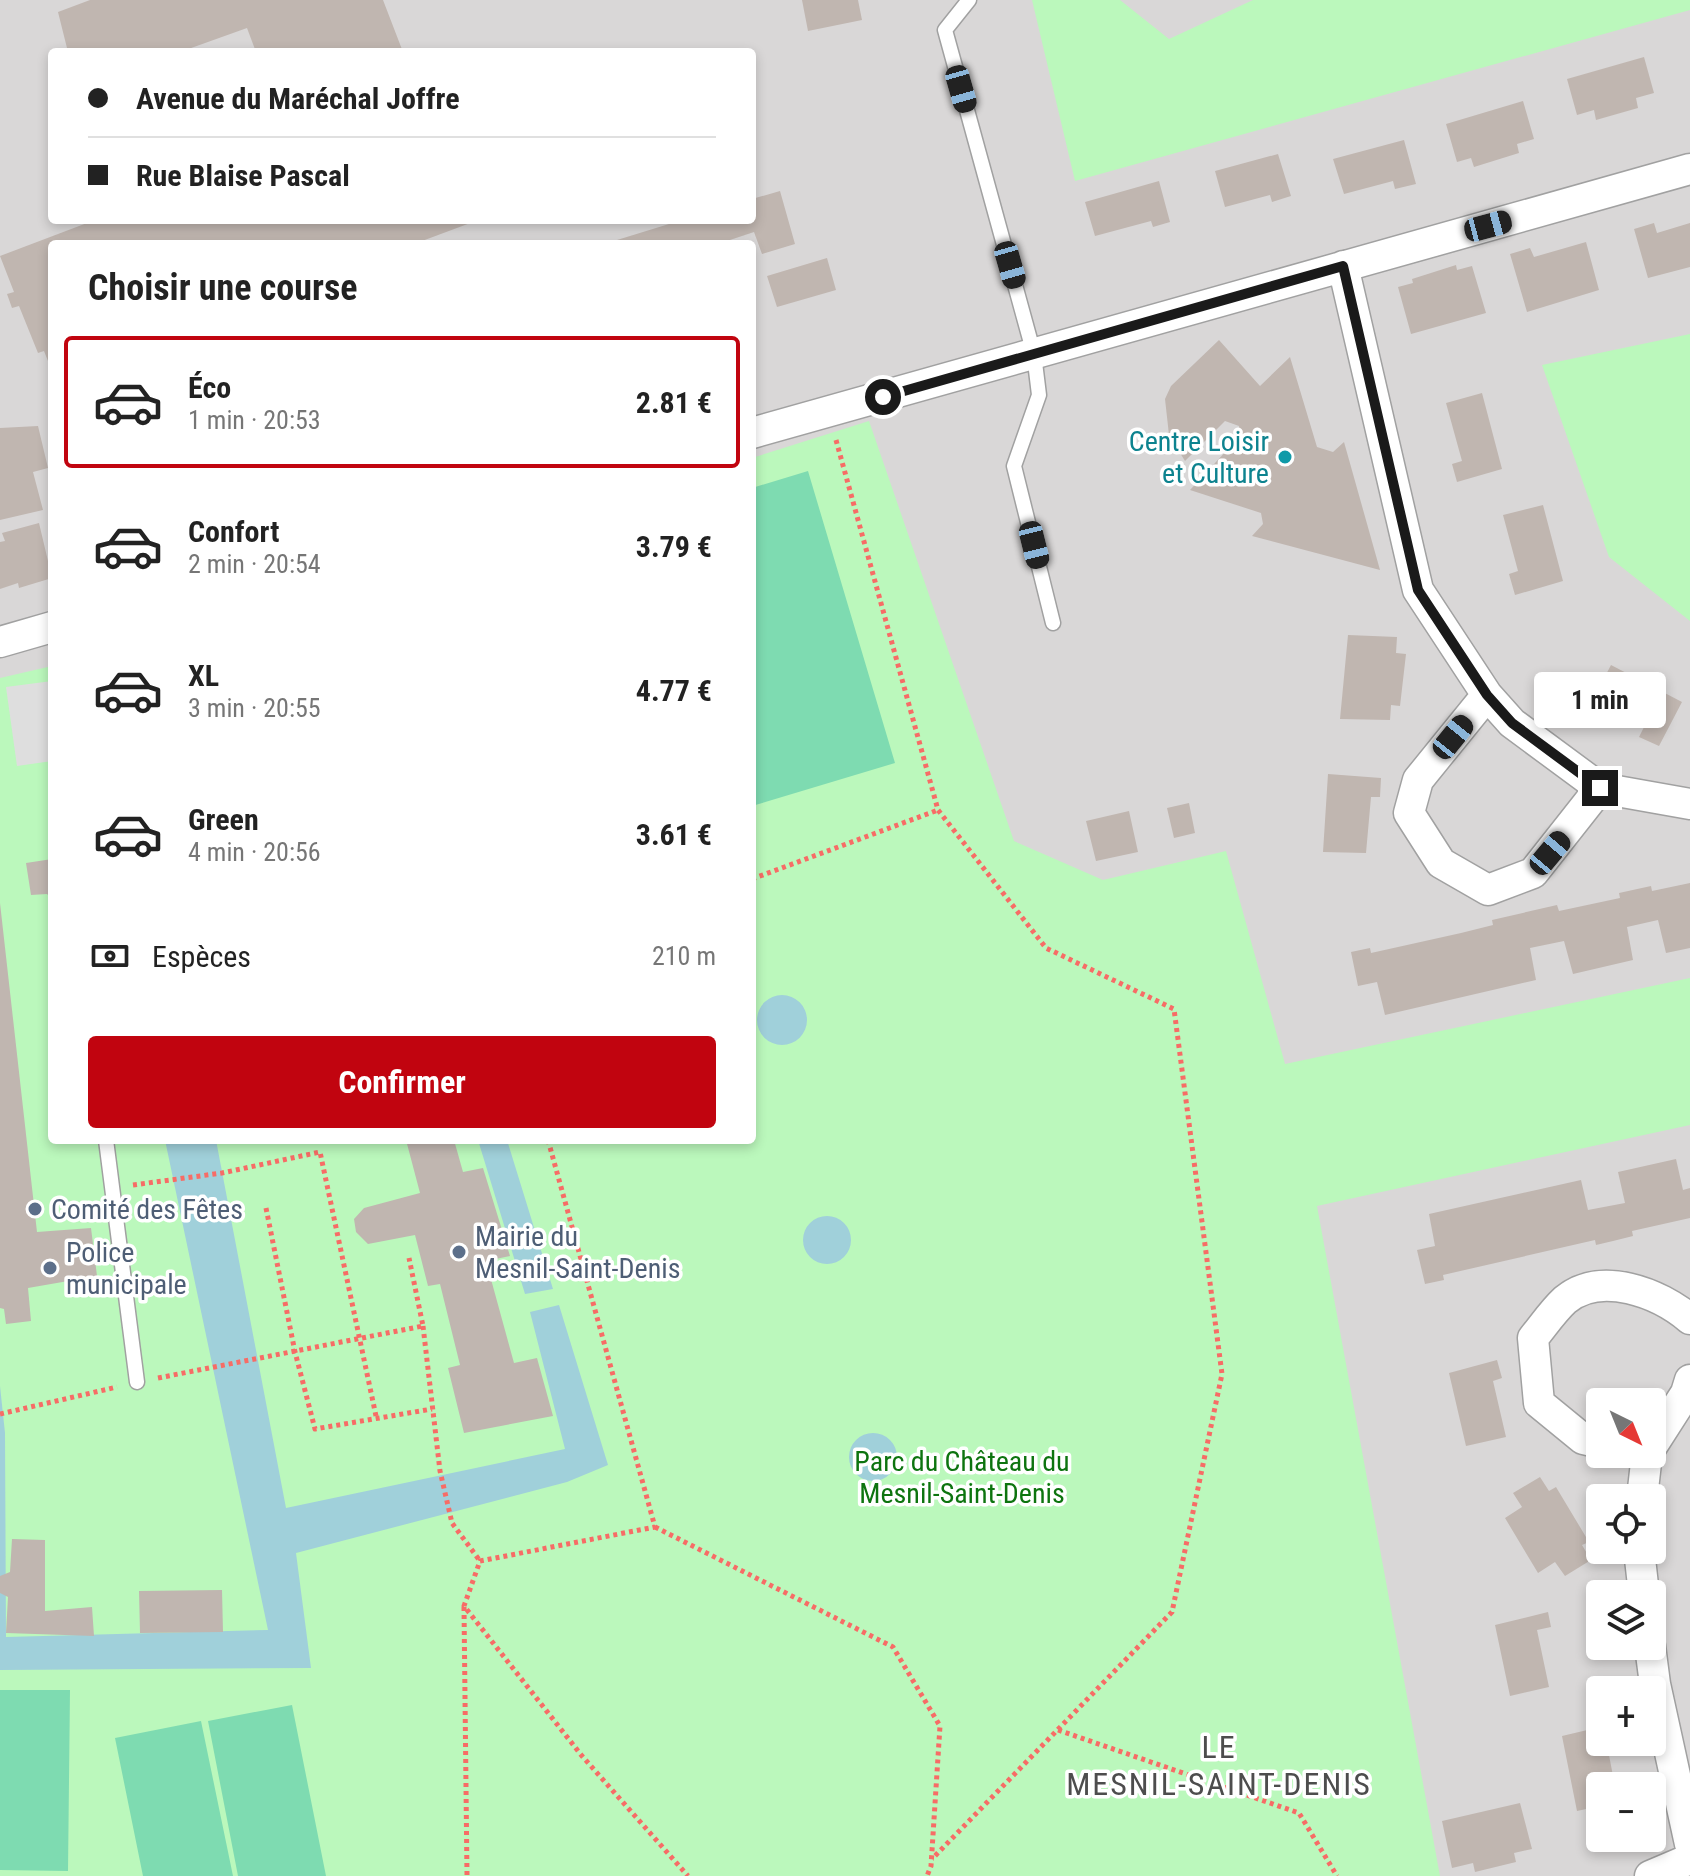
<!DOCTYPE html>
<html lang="fr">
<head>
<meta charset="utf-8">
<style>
  body { margin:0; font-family:"Roboto Condensed",sans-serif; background:#f6f6f6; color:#222; height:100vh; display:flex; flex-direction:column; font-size:30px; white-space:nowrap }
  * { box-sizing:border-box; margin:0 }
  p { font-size:26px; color:#767676 }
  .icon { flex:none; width:44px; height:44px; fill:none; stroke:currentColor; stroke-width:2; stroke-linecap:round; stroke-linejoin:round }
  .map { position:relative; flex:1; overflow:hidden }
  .details { position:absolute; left:48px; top:240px; width:708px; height:904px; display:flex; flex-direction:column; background:#fff; border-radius:8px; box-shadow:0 4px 12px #0003 }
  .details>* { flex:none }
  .hud { position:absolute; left:48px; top:48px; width:708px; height:176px; border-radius:8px; box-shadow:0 4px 12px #0003; display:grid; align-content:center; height:176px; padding:0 40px; background:#fff }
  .needle { width:52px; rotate:137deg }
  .controls { position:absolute; left:1586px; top:1388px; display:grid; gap:16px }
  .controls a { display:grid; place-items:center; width:80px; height:80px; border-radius:8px; background:#fff; box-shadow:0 4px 12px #0003; font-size:40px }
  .end { position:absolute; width:36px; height:36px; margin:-18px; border:10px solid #1a1a1a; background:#fff; box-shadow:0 0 0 4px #fff }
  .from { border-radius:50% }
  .bubble { position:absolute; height:56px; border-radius:8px; background:#fff; box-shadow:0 4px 12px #0003; font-size:26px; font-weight:700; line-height:56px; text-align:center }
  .car { position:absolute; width:24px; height:48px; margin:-24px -12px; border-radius:10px; box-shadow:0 0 6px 2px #0007; background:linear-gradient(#222 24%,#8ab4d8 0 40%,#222 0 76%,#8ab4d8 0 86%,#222 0) }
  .hud b { display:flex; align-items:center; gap:28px; height:76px; font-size:30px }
  .hud b+b { border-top:2px solid #e0e0e0 }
  .hud i { width:20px; height:20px; background:#222 }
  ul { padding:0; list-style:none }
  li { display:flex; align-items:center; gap:24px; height:132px; margin:0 16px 12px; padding:0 24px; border:4px solid transparent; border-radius:8px }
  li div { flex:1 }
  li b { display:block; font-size:30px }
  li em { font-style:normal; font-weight:700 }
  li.selected { border-color:#c1040f }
  li>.icon { width:72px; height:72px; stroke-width:1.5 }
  h2 { padding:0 40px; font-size:36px; line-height:96px }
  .pay { display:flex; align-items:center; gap:20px; height:88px; padding:0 40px; font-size:30px }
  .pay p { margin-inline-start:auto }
  .cta { display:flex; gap:16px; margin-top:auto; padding:16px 40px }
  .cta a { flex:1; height:92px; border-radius:8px; background:#c1040f; color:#fff; font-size:32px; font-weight:700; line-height:92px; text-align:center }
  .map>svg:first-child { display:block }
  .residential { fill:#d9d7d7; fill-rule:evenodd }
  .park { fill:#bbf8bc }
  .pitch { fill:#7edbb1 }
  .parking { fill:#dedede }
  .water { fill:#a0d0da }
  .building { fill:#c0b6b0 }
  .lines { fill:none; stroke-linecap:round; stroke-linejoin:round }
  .service-casing { stroke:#a1a1a1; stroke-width:17 }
  .minor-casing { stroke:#a1a1a1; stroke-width:33 }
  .path { stroke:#f76c66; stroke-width:5; stroke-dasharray:4 4; stroke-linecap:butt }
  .service { stroke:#fff; stroke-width:14 }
  .minor { stroke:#fff; stroke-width:30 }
  .route { stroke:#1a1a1a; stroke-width:10 }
  .culture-dot { fill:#0f9aa8; stroke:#fff; stroke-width:3 }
  .service-dot { fill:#5c6f8a; stroke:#fff; stroke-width:3 }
  .labels { text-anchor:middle; stroke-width:7; stroke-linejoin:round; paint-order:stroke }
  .culture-label { font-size:28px; fill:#0d838f; stroke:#fff; text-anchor:end }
  .service-label { font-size:28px; fill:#4e5e75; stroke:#fff; text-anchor:start }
  .park-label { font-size:28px; fill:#0d740f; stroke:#fff }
  .quarter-label { font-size:32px; letter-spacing:2px; fill:#4d4d4d; stroke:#fff }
</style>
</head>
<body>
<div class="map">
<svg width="1690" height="1876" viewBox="0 0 1690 1876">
  <rect width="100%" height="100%" fill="#ece7e0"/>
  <path class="residential" d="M0,0H1690V1876H0ZM52,52H752V220H52ZM52,244H752V1140H52ZM1600,1402H1652V1454H1600ZM1600,1498H1652V1550H1600ZM1600,1594H1652V1646H1600ZM1600,1690H1652V1742H1600ZM1600,1786H1652V1838H1600Z"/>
  <path class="park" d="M1032,0H1120L1169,39L1253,0H1690V10L1075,181Z
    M1690,334V621L1609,557L1542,365Z
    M869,421L1014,841L1103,880L1226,851L1285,1064L1690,978V1125L1317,1206L1440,1876H0V678L52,666V1140H752V458Z"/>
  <path class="pitch" d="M808,471L895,763L752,806V488Z
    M0,1690H70L68,1871L0,1870Z
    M292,1705L326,1876H238L208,1721Z
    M201,1721L233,1876H143L115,1738Z"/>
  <path class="parking" d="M52,681V761L17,766L6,687Z"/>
  <path class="water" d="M757 1020a25 25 0 1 1 50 0a25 25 0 1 1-50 0Z
    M165,1140H216L286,1508L565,1449L530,1312L559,1305L608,1465L567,1482L296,1553L311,1668L0,1670V1386L5,1433L6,1637L268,1630Z
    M478,1140H507L553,1289L525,1294Z
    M803 1240a24 24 0 1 1 48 0a24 24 0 1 1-48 0Z
    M849 1457a24 24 0 1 1 48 0a24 24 0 1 1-48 0Z"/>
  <path class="building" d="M90,0H383L403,52H256L247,28L180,52H68L58,12Z
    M802,0H858L862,20L808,31Z
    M1644,57L1654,93L1636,98L1638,108L1596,120L1594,110L1577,115L1567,79Z
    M1523,101L1534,139L1517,144L1519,153L1474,167L1471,158L1457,162L1446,124Z
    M1404,140L1416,184L1395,189L1393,181L1344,194L1333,159Z
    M1278,154L1291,196L1272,202L1270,195L1225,207L1215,171Z
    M1159,181L1170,222L1153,227L1151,221L1095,236L1085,202Z
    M780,191L795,244L762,254L754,232L730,240L731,244H604L682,220H752V199Z
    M86,220H472L473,222L414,244H52V371L44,351L38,353L19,306L12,308L7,294L14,292L0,256L87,223Z
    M1654,223L1657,233L1690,223V267L1648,278L1634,229Z
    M1586,242L1599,290L1527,312L1510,254L1530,248L1534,257Z
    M827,258L836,290L777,307L767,276Z
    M1456,265L1457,270L1472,266L1486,313L1411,334L1398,287L1413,283L1412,279Z
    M1219,340L1260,386L1290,357L1317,447L1333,452L1344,442L1380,570L1252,536L1263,524L1261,513L1190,490L1240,436L1239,426L1225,421L1185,461L1169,435L1165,399L1171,386Z
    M1482,393L1502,469L1457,482L1452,464L1462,461L1446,403Z
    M38,426L48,468L33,472L43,510L0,520V428Z
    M1543,505L1563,581L1515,595L1509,574L1518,571L1503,515Z
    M39,523L52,578L19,588L18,583L0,589V542L5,541L2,533Z
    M1348,635L1397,637L1396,653L1406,654L1400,706L1391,705L1390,720L1340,719Z
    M1611,665L1682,702L1659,746L1639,737L1644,727L1592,701Z
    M1328,774L1381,778L1380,797H1371L1366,853L1323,852Z
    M1189,803L1195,833L1174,838L1167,808Z
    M1129,811L1138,852L1096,861L1086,821Z
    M52,859V899L47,894L31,895L26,863Z
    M1690,883V948L1666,953L1658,920L1627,927L1633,960L1573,974L1564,941L1530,948L1536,980L1385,1015L1377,982L1358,986L1351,952L1370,948L1371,953L1461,933L1493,925L1492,920L1557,905L1559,911L1620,898L1619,893L1651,886L1652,891Z
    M0,903L37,1232L91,1228L97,1276L28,1288L31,1321L6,1324L4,1309L0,1308Z
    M406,1140H454L463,1172L483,1168L510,1256L486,1261L514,1363L537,1358L553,1416L464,1433L448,1368L460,1365L440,1284L428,1286L415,1235L368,1244L356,1232L354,1219L364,1208L420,1193Z
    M1676,1159L1683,1190L1690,1188V1218L1632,1231L1633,1236L1613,1241L1596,1245L1595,1240L1443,1275L1444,1280L1425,1284L1417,1250L1435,1246L1429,1214L1581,1180L1588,1210L1625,1203L1618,1172Z
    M1497,1360L1502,1378L1493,1381L1506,1437L1466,1446L1449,1373Z
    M1540,1477L1549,1491L1556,1487L1589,1542L1582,1545L1591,1560L1565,1576L1555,1562L1538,1573L1505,1518L1522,1507L1513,1493Z
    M12,1539L45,1540V1611L92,1607L94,1636L6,1633L8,1597L0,1593V1576L10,1572Z
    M222,1590L223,1632L140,1633L139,1591Z
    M1548,1612L1551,1627L1537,1630L1549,1687L1510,1696L1495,1625Z
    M1600,1727V1742H1614L1607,1745L1615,1786H1600V1806L1577,1811L1562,1736Z
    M1520,1803L1532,1849L1514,1853L1516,1862L1475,1872L1473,1863L1452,1868L1442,1821Z"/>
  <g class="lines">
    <g class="service-casing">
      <path id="service" d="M969,0L945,30L1034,354L1039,395L1014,466L1053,623
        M106,1140L137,1382"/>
    </g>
    <g class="minor-casing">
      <path id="minor" d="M1343,266L1418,590L1487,695L1512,723L1600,788L1690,804
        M752,433L1690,169
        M0,642L52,627
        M1487,695L1418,780L1409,813L1441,863L1488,890L1533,873L1600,788
        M1600,1443L1583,1439L1539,1403L1533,1338C1543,1326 1553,1311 1565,1300C1601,1270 1659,1293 1690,1319
        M1652,1446L1686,1393L1690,1380
        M1642,1498L1647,1454
        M1639,1550L1644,1594
        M1650,1646L1655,1684L1690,1844
        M1650,1876L1690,1859"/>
    </g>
    <path class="path" d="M836,440L938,810L1046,948L1174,1009L1222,1374L1172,1612L932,1859
      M752,879L938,810
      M548,1140L655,1527L480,1561L464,1606L582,1756L688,1876
      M133,1185L222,1173L320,1152L376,1416
      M266,1208L295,1352L315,1429L432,1409
      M423,1326L440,1471L452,1523L480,1561
      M158,1378L423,1326L409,1258
      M0,1414L117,1387
      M655,1527L893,1647L940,1726L931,1866L927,1876
      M464,1607L467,1876
      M1058,1730L1299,1813L1337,1876"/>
    <use href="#service" class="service"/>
    <use href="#minor" class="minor"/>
  </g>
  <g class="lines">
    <path class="route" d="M883,397L1343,266L1418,590L1487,695L1512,723L1600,788"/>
  </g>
  <circle class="culture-dot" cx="1285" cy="457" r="8"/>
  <g class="service-dot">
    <circle cx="35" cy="1209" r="8"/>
    <circle cx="459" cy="1252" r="8"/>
    <circle cx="50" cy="1268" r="8"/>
  </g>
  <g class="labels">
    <g class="culture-label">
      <text x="1269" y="451">Centre Loisir<tspan x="1269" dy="32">et Culture</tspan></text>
    </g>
    <g class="service-label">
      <text x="51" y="1219">Comité des Fêtes</text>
      <text x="475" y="1246">Mairie du<tspan x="475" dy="32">Mesnil-Saint-Denis</tspan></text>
      <text x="66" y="1262">Police<tspan x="66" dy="32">municipale</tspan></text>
    </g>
    <g class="park-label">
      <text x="962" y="1471">Parc du Château du<tspan x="962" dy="32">Mesnil-Saint-Denis</tspan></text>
    </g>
    <g class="quarter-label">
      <text x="1219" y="1758">LE<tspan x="1219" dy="37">MESNIL-SAINT-DENIS</tspan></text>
    </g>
  </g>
</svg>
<div class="controls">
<a><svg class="needle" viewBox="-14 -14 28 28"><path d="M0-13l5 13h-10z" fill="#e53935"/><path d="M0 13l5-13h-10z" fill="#767676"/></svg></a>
<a><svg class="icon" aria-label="locate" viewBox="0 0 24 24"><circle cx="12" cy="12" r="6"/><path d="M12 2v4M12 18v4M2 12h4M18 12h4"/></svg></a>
<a><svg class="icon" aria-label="layers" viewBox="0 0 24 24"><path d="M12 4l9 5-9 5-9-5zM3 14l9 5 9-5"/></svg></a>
<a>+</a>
<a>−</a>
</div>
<i class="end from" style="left:883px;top:397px"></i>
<i class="end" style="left:1600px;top:788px"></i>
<div class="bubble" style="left:1534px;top:672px;width:132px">1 min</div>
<i class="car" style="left:961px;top:89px;rotate:164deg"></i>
<i class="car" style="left:1488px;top:226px;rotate:75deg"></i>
<i class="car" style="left:1010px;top:265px;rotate:164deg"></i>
<i class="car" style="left:1034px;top:545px;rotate:166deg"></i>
<i class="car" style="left:1453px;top:737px;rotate:39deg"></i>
<i class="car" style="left:1550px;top:853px;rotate:40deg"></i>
<div class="hud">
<b><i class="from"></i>Avenue du Maréchal Joffre</b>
<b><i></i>Rue Blaise Pascal</b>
</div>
<section class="details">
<h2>Choisir une course</h2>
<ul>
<li class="selected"><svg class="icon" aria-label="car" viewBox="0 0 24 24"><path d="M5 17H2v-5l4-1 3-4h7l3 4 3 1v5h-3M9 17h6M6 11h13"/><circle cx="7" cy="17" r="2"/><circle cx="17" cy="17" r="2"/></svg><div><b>Éco</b><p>1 min · 20:53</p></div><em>2.81 €</em></li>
<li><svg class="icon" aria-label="car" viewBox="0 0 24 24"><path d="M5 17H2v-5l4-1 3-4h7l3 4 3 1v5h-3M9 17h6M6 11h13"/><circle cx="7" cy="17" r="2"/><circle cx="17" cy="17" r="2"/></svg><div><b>Confort</b><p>2 min · 20:54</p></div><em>3.79 €</em></li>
<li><svg class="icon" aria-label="car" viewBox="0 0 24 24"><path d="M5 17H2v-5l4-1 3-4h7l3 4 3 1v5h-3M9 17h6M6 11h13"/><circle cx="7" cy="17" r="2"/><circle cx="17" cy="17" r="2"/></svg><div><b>XL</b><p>3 min · 20:55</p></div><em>4.77 €</em></li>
<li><svg class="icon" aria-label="car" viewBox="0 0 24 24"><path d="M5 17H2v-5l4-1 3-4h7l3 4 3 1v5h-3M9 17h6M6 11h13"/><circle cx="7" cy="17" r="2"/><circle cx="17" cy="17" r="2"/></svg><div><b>Green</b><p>4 min · 20:56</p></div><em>3.61 €</em></li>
</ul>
<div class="pay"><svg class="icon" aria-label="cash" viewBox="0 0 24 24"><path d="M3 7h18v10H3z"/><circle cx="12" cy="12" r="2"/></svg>Espèces<p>210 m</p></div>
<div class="cta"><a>Confirmer</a></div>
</section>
</div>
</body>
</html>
